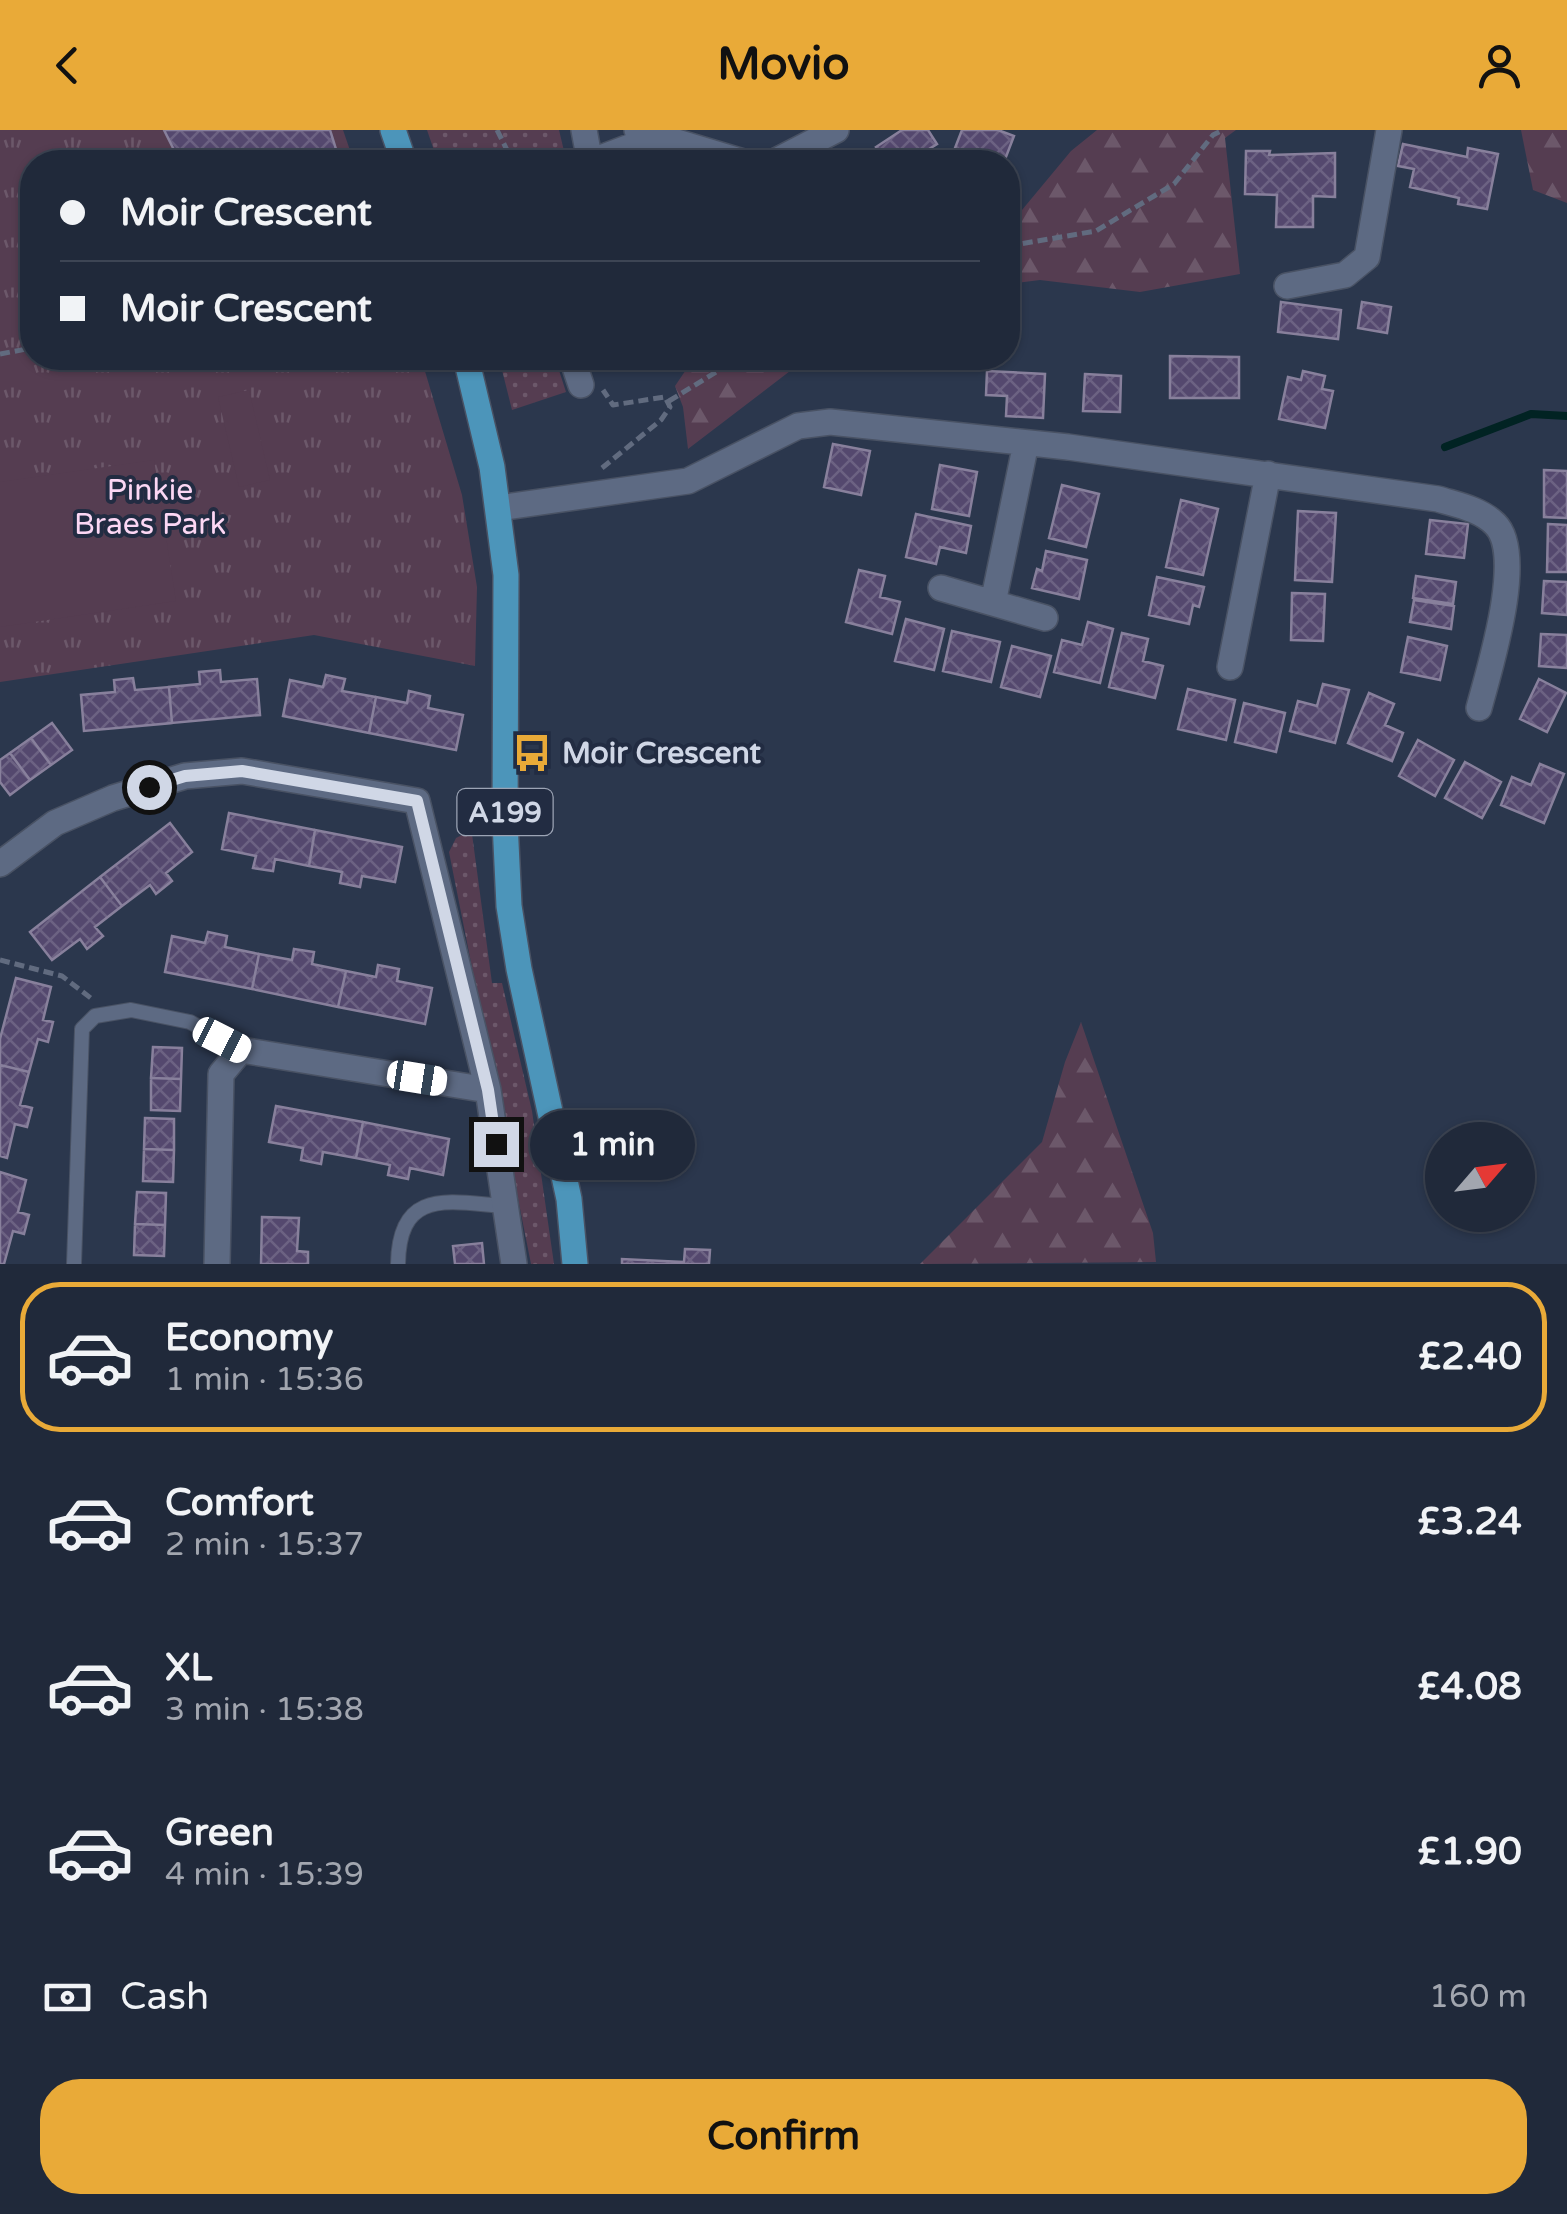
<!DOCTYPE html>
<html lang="en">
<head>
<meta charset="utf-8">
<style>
  body { margin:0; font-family:"Varela Round",sans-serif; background:#283142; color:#f1f3f6; height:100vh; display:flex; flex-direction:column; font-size:38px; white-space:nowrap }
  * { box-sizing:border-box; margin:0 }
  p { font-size:32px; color:#a2a6af }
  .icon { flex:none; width:55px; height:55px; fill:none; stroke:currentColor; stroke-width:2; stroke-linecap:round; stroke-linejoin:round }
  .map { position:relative; height:1134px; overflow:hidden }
  .details { display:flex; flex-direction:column; background:#20293a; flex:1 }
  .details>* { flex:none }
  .guide { position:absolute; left:20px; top:20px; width:1000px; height:220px; border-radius:40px; box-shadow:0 2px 8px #0004,0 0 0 2px #3d4554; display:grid; align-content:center; height:220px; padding:0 40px; background:#20293a }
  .needle { width:65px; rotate:62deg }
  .controls { position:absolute; left:1425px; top:992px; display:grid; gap:20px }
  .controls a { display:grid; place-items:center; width:110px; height:110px; border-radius:50%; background:#20293a; box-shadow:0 2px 8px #0004,0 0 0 2px #3d4554; font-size:50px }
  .end { position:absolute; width:45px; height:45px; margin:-22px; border:12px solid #d0d7e6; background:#111; box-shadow:0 0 0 5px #111 }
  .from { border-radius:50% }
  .bubble { position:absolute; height:70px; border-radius:35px; background:#20293a; box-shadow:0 2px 8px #0004,0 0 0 2px #3d4554; font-size:32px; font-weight:700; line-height:70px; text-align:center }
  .car { position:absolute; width:30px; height:60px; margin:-30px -15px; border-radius:12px; box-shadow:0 0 8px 2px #0007; background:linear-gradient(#fff 24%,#345 0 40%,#fff 0 76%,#345 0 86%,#fff 0) }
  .guide b { display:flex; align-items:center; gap:35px; height:95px; font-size:38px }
  .guide b+b { border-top:2px solid #3d4554 }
  .guide i { width:25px; height:25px; background:#f1f3f6 }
  ul { padding:18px 0 0; list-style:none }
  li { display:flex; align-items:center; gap:30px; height:150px; margin:0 20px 15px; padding:0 20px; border:5px solid transparent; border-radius:40px }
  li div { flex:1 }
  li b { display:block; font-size:38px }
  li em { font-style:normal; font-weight:700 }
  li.active { border-color:#e9aa38 }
  li>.icon { width:90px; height:90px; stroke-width:1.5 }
  .pay { display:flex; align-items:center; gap:25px; height:110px; padding:0 40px; font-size:38px }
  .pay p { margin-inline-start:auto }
  .action { display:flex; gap:20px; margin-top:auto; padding:20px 40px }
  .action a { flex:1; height:115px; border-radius:40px; background:#e9aa38; color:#111; font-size:40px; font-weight:700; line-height:115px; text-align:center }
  header { display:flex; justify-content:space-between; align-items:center; height:130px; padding:0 40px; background:#e9aa38; color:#111; font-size:45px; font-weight:700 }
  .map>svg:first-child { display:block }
  .grass { fill:url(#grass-dots) }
  .forest { fill:url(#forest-firs) }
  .park { fill:url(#park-tufts) }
  .pitch { fill:#553d51 }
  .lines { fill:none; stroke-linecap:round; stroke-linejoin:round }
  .stream { stroke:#012323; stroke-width:8 }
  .building { fill:url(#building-cross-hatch); stroke:#88809c; stroke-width:2.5 }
  .service-casing { stroke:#495264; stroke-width:16 }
  .minor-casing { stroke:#495264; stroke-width:28 }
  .primary-casing { stroke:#495264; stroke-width:28 }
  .path { stroke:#616b7f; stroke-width:5; stroke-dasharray:10 5; stroke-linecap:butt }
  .service { stroke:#5d6a83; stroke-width:14 }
  .minor { stroke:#5d6a83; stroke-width:25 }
  .primary { stroke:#4c95ba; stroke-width:25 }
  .route { stroke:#d0d7e6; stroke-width:12 }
  .labels { text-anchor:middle; stroke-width:8; stroke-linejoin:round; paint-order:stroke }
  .shield { fill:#222c42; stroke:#9ca4b5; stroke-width:2.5 }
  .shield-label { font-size:28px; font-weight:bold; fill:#d0d7e6 }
  .park-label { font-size:30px; fill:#fcd7f4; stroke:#222c42 }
  .poi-label { font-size:30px; font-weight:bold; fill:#d0d7e6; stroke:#222c42; text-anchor:start }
</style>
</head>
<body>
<header><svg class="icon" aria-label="back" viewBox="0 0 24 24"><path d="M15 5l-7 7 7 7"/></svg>Movio<svg class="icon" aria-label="person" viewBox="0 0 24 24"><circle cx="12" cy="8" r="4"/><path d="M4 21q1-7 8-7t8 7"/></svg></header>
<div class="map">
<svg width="1567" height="1134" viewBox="0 0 1567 1134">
  <defs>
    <pattern id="grass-dots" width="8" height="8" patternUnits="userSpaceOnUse" patternTransform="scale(2.5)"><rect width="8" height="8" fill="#553d51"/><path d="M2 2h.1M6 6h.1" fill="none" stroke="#6c586a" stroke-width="1.8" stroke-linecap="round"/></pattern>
    <pattern id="forest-firs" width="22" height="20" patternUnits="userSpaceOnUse" patternTransform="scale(2.5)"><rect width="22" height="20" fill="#553d51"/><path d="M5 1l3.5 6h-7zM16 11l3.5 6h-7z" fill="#6c586a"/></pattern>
    <pattern id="park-tufts" width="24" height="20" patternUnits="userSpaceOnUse" patternTransform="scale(2.5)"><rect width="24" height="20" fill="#553d51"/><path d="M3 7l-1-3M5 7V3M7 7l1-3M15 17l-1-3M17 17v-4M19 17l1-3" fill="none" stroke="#6c586a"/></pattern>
    <pattern id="building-cross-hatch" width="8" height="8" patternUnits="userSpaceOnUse" patternTransform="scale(2.5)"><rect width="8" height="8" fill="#54486e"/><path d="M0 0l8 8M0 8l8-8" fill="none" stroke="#6c6283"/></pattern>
  </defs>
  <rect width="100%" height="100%" fill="#2b374d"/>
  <path class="grass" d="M427,0H559L564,21L547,32H438Z
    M499,228H555L566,262L512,280Z
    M464,704H472L492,853H502L532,981L554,1134H531L449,722L456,708Z"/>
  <path class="forest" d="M1097,0H1236L1225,8L1240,144L1140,162L1040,150L1008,154V84L1022,80L1071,21Z
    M1521,0H1567V73L1533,60Z
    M694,228H807L688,319L683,277L675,256Z
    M1081,892L1153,1103L1156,1132L920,1134L1042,1012L1065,932Z"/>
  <path class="park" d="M0,0H343L354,32H32V228H421L462,365L477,457L475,536L314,505L0,552Z"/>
  <path class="pitch" d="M249,260L270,350L239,357L218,267Z
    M154,330L176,471L0,497V352Z"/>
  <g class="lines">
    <path class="stream" d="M1445,317L1531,284L1567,286"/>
  </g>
  <path class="building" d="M164,0H330L340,32H180Z
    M902,0H928L937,14L908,32H886L876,17Z
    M962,0H998L1014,6L1004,32H992L955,18Z
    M1403,14L1467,27L1468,18L1498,24L1487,79L1458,74L1459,68L1410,57L1414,39L1398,36Z
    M1246,21H1270L1269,25L1335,23V67L1313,66V97H1276L1277,65L1245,64Z
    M1281,172L1341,180L1338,209L1278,202Z
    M1362,172L1391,177L1387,203L1358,198Z
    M1170,226L1239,227V268H1170Z
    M987,241L1045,244L1043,288L1006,286L1007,266L986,265Z
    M1303,241L1325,246L1322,259L1333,261L1325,298L1279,289L1288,247L1301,250Z
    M1085,244L1121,246L1120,282L1083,281Z
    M833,314L870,321L861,365L824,357Z
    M940,335L977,342L969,386L932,379Z
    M1544,340L1567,341V388L1544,387Z
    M1062,355L1099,364L1086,417L1049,408Z
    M1181,370L1218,379L1203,445L1166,437Z
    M1298,381L1336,383L1332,452L1295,450Z
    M916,384L971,396L966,423L940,417L936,434L906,427Z
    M1430,390L1468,394L1464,428L1426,424Z
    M1548,394L1567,395V442H1547Z
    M1046,421L1087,430L1079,469L1032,458L1037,439L1042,441Z
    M859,440L885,446L880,467L900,472L892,504L846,492Z
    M1416,446L1456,452L1453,474L1413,468Z
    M1157,447L1204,457L1199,477L1193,475L1189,494L1149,485Z
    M1544,451L1567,452V485L1542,483Z
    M1292,463L1325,464L1323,511L1291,510Z
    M1414,470L1454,476L1451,499L1410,492Z
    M906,489L944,499L934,540L895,531Z
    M1088,492L1113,499L1100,553L1054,542L1062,510L1082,515Z
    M952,501L1000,512L991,552L943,541Z
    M1122,503L1148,509L1143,531L1163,536L1155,568L1109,557Z
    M1541,504L1567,505V538L1539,536Z
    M1408,507L1447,516L1440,550L1401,542Z
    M1012,516L1051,526L1040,567L1001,557Z
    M220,540L221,552L257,549L260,585L172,593L169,557L200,554L199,542Z
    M326,545L345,549L342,561L376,567L369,603L283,586L290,550L323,557Z
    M133,548L135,560L169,557L172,593L84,601L81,565L115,562L114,550Z
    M1539,549L1566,563L1547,602L1520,589Z
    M1323,554L1349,560L1335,613L1290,601L1298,571L1317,576Z
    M1188,559L1235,570L1226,610L1178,599Z
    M409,561L430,566L428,578L463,585L456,620L369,603L376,567L407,573Z
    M1369,563L1394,574L1385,595L1403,603L1392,631L1348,613Z
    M1244,573L1285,583L1276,622L1235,612Z
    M52,593L72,620L51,635L31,608Z
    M31,608L51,635L30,650L10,623Z
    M1418,610L1454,630L1435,666L1399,646Z
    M10,623L30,650L10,665L0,652V630Z
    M1465,632L1501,652L1482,688L1445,668Z
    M1540,634L1564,644L1544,693L1501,675L1512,647L1531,655Z
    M229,683L315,700L309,736L275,729L273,741L253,738L256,726L222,719Z
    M170,693L192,722L166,743L172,751L156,764L150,755L122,776L100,747Z
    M315,700L402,717L395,752L362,746L360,757L340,753L342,742L309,736Z
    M100,747L122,776L95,797L103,806L87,819L80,809L52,830L30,802Z
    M208,802L227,806L225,817L259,824L252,859L165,842L172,806L205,813Z
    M294,819L314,822L312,834L346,841L338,877L252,859L259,824L292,830Z
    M378,835L399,839L397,851L432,858L425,894L338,877L346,841L376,847Z
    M16,848L51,857L43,890L53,892L48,912L38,909L29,942L0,935V909Z
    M153,917L182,918L181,949L151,948Z
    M0,935L29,942L20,975L32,978L27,997L15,994L7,1028L0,1026Z
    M151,948L181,949L180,981L151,980Z
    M276,976L363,992L356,1028L323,1022L321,1034L301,1030L303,1018L269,1012Z
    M145,988L174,989V1020L144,1019Z
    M363,992L449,1009L443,1045L410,1038L408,1049L388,1045L390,1035L356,1028Z
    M144,1019L174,1020L173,1052L143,1051Z
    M0,1042L26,1050L18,1082L29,1085L24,1104L13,1101L4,1134H0Z
    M137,1062L166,1063L165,1095L135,1094Z
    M262,1087L299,1088L297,1121L308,1122V1134H261Z
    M135,1094L165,1095L164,1126L134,1125Z
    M482,1113L484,1134H455L453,1116Z
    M685,1119L710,1120L709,1134H622V1129L684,1132Z"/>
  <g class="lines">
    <g class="service-casing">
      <path id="service" d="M74,1134L82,899L95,886L131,880L190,892L241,920
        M398,1134C399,1058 448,1072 505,1076"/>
    </g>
    <g class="minor-casing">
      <path id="minor" d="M584,0L590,32
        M637,0L743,32
        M590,32L656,7
        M774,32L836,0
        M1287,156L1345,145L1367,127L1389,0
        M572,228L581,255
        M498,378L688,351L798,296L830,292L1068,317L1438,369C1457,375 1480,379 1495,394C1526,424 1489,540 1479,578
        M941,458L993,473L1026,313
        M993,473L1045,488
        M1230,537L1268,344
        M0,734L55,693L113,668L185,646L242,641L417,671L488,960L514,1134
        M217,1134L221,944L241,920L488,960"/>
    </g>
    <g class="primary-casing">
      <path id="primary" d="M393,0L404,32
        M466,228L492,337L506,445L505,692L509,776L519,839L569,1069L575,1134"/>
    </g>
    <path class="path" d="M497,0L513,32
      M1008,116L1096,101L1174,54L1213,5L1223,0
      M0,224L32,218
      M669,271L739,228
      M602,338L661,290L670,277L665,267L613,275L603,260
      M0,830L62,846L92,869"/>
    <use href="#service" class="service"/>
    <use href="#minor" class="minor"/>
    <use href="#primary" class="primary"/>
  </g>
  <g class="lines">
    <path class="route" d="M149,657L185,646L242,641L417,671L488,960L496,1014"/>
  </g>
  <defs>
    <g id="bus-bare" transform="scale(3)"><path d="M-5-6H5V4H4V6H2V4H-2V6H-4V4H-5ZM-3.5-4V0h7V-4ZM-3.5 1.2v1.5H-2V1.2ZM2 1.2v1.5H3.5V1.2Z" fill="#e9aa38" stroke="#222c42" stroke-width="2.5" paint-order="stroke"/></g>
  </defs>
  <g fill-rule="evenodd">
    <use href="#bus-bare" x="532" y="623"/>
  </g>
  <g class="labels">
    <rect class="shield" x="457.5" y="659" width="95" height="46" rx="8"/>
    <g class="shield-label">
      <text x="505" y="692">A199</text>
    </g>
    <g class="park-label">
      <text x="150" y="370">Pinkie<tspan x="150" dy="34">Braes Park</tspan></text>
    </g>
    <g class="poi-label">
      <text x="562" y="633">Moir Crescent</text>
    </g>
  </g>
</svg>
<div class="controls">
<a><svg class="needle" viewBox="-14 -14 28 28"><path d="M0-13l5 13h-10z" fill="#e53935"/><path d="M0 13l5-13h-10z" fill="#a2a6af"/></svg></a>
</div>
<i class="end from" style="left:149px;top:657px"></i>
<i class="end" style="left:496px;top:1014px"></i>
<div class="bubble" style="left:530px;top:980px;width:165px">1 min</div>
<i class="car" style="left:222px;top:910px;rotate:117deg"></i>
<i class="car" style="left:417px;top:948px;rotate:99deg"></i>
<div class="guide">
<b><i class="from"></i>Moir Crescent</b>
<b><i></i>Moir Crescent</b>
</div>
</div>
<section class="details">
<ul>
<li class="active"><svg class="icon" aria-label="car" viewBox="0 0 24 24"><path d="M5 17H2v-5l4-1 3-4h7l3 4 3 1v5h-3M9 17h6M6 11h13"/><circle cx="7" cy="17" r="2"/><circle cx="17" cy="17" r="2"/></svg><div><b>Economy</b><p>1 min · 15:36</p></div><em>£2.40</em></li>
<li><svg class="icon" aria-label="car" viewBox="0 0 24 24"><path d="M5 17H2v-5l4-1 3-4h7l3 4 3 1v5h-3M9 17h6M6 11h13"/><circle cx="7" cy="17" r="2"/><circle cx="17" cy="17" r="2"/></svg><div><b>Comfort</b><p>2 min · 15:37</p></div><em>£3.24</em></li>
<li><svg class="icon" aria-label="car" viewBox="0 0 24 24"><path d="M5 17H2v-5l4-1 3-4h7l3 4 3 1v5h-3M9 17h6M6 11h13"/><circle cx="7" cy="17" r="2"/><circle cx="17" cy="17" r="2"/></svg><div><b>XL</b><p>3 min · 15:38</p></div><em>£4.08</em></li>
<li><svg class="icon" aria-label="car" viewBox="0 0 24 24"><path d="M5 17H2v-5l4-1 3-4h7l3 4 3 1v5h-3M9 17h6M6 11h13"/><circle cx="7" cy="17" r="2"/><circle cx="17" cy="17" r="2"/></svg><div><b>Green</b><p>4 min · 15:39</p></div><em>£1.90</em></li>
</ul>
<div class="pay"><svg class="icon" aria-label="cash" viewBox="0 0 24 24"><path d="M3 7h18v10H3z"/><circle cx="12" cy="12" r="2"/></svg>Cash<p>160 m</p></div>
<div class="action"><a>Confirm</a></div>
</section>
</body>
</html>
